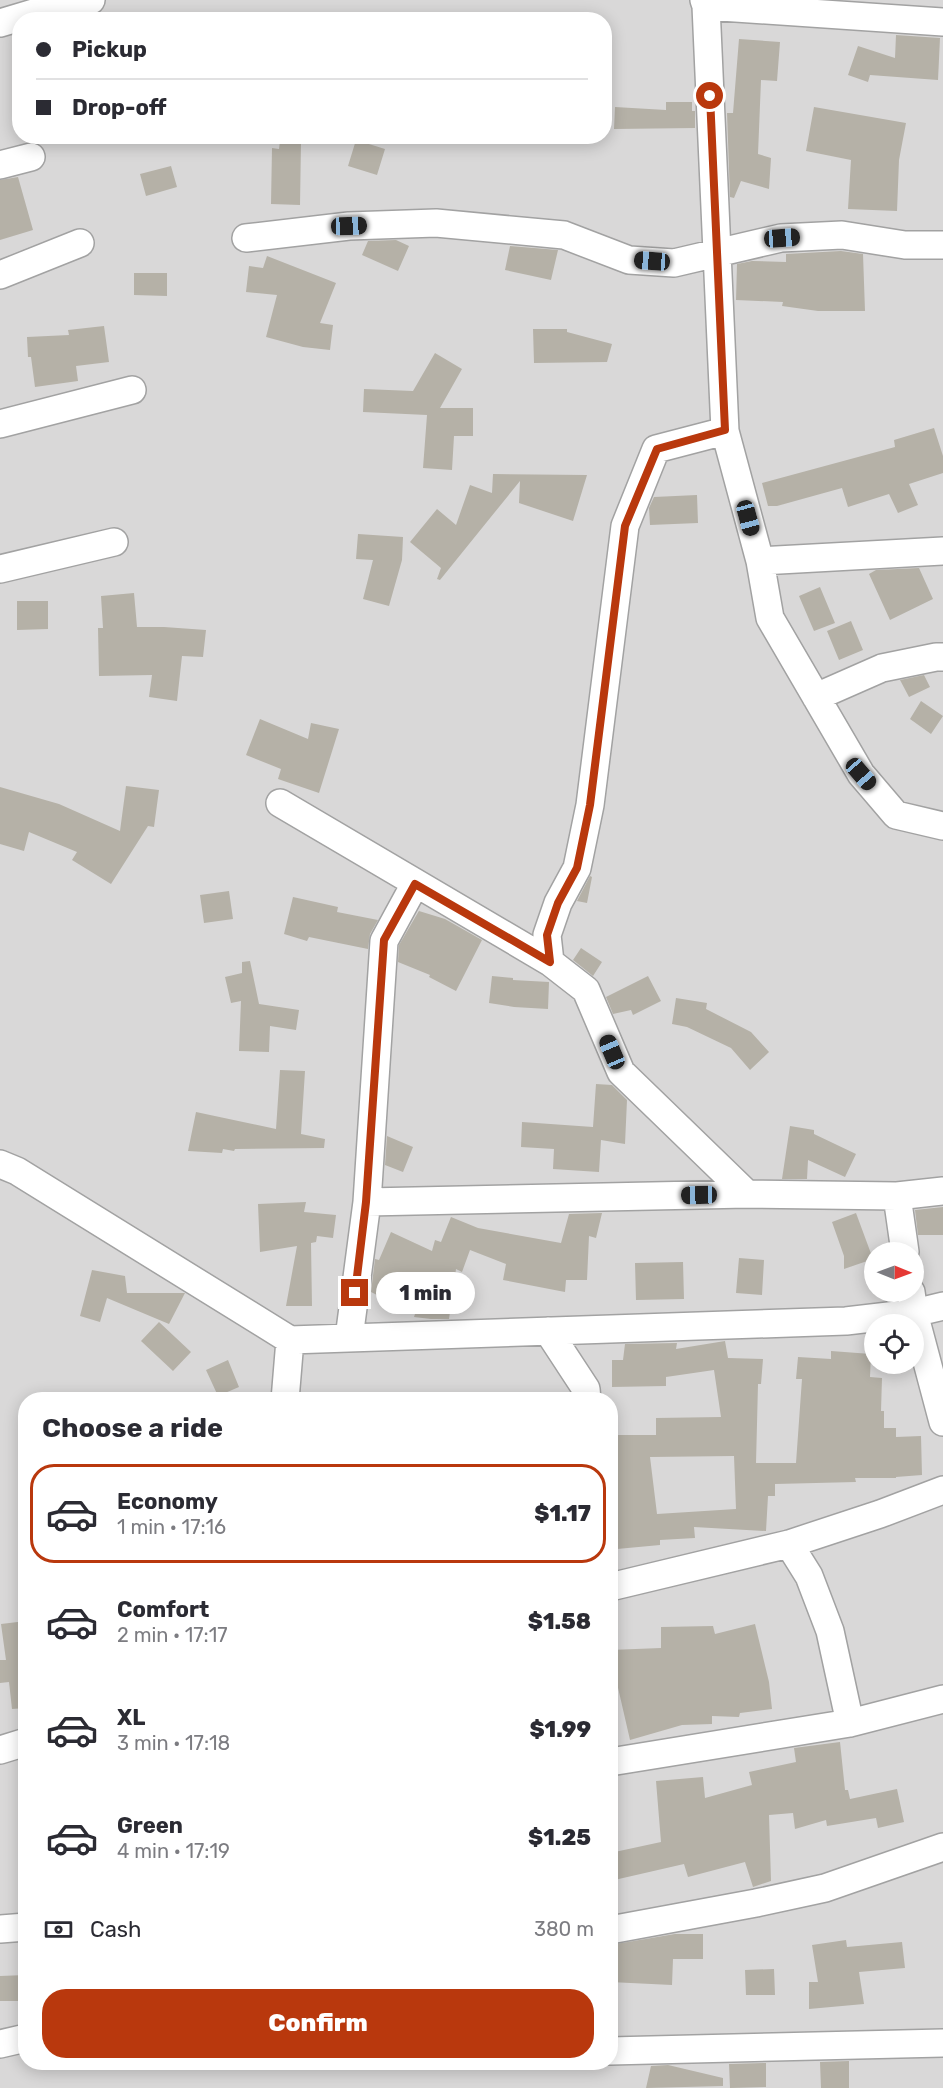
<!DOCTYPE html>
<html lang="en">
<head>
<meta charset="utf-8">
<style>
  body { margin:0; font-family:Rubik,sans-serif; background:#f7f7f7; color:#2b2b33; height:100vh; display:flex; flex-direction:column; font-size:22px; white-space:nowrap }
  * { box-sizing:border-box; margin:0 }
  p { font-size:20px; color:#7c7c81 }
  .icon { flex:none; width:33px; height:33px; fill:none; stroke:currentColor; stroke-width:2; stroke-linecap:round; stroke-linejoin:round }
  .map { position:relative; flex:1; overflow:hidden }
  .details { position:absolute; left:18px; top:1392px; width:600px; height:678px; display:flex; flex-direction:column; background:#fff; border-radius:24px; box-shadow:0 3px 15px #0003 }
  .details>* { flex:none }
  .top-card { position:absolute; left:12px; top:12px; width:600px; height:132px; border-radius:24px; box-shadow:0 3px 15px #0003; display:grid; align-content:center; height:132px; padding:0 24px; background:#fff }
  .needle { width:39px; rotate:91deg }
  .buttons { position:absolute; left:864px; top:1242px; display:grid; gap:12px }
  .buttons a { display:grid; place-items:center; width:60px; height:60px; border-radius:50%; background:#fff; box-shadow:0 3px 15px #0003; font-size:30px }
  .end { position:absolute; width:27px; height:27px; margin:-14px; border:8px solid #b9380d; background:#fff; box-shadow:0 0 0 3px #fff }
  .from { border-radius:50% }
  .bubble { position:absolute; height:42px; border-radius:21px; background:#fff; box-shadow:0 3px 15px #0003; font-size:20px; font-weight:800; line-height:42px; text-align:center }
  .car { position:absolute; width:18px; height:36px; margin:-18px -9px; border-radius:8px; box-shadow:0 0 4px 2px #0007; background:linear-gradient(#222 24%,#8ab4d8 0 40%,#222 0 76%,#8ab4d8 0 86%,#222 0) }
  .top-card b { display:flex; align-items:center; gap:21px; height:57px; font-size:22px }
  .top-card b+b { border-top:2px solid #e1e1e2 }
  .top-card i { width:15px; height:15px; background:#2b2b33 }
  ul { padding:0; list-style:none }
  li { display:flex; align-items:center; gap:18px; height:99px; margin:0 12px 9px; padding:0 12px; border:3px solid transparent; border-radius:24px }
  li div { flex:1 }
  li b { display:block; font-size:22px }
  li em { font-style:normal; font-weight:800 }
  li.current { border-color:#b9380d }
  li>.icon { width:54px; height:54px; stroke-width:1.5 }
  h2 { padding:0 24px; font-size:27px; line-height:72px }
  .pay { display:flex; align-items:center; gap:15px; height:66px; padding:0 24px; font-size:22px }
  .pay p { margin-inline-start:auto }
  .button { display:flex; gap:12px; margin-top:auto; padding:12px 24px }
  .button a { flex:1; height:69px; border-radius:24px; background:#b9380d; color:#fff; font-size:24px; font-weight:800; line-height:69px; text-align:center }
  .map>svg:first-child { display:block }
  .residential { fill:#d9d8d8; fill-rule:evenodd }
  .building { fill:#b5b1a7; fill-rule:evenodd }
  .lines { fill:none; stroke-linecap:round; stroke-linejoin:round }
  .minor-casing { stroke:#a2a2a2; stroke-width:30 }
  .minor { stroke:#fff; stroke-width:27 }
  .route { stroke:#b9380d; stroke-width:8 }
</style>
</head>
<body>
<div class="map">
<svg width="943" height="2088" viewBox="0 0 943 2088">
  <rect width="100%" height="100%" fill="#ecebe1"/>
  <path class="residential" d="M0,0H943V2088H0ZM20,20H604V136H20ZM874,1252H914V1292H874ZM874,1324H914V1364H874ZM26,1400H610V2062H26Z"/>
  <path class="building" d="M896,35L940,38L938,80L870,75L868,82L848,75L858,46L895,58Z
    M739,39L780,42L777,81L761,80L758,154L771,158L769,189L741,181L734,198L730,197L727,113H733Z
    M666,102H692V111H695V128L614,129L615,107L666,110Z
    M814,107L906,123L899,160L897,211L848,209L851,160L806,151Z
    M356,140L385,149L377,175L348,166Z
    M280,141L301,142L300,205L271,204L272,148L279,149Z
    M171,166L177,187L146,196L140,174Z
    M18,177L33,230L0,240V180Z
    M396,240L409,246L398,271L362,255L368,241Z
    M510,246L558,250L551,280L505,270Z
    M841,251L863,254L865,311H818L782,306L783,302L736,300L737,264L752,261L786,262V254Z
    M267,256L336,283L320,323L333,325L330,350L303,347L266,337L277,295L246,292L249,266L263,268Z
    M134,273H167V296L134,295Z
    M104,326L109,362L76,366L78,381L35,387L31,357H28L27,337L69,335L68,330Z
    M533,329H567V332L612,344L607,362L534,363Z
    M435,353L462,369L440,408H473V436H454L452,470L423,468L427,415L363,412L364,389L413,391Z
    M934,428L943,456V473L909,484L918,505L898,513L889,494L848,507L842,488L777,506H768L762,483L895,447L894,440Z
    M493,474L587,475L573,521L519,503L520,481L440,580L437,579L441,568L410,542L437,509L456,525L470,485L492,493Z
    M697,495L698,523L650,525L649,508L654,497Z
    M358,534L403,537L402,560L389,606L363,599L373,560L356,559Z
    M919,568L933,599L890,620L869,574L876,570Z
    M820,587L835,623L814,631L799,596Z
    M134,593L137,627H164L206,630L203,657L182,656L177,701L149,697L152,675L99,676L98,628H103L101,596Z
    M17,601H48V629L17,630Z
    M851,621L863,650L839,660L827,631Z
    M924,675L930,687L909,697L900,680Z
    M921,701L943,716L931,734L910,719Z
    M260,719L308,739L311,723L339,729L319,793L278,779L281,769L246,755Z
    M126,786L159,790L154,827L148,826L111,884L72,860L77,852L29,832L24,851L0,844V787L59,804L120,831Z
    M590,876L592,877L587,903L577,901Z
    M229,891L233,919L204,923L200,895Z
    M293,897L338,907L337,912L378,920L370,934L368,949L309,937L307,941L284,934Z
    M420,909L419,911L445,919L482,940L456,991L429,977L430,975L398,962L399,945Z
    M581,948L602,962L593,976L573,960Z
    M250,961L259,1004L299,1010L296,1030L270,1026L269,1052L239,1051L241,1001L231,1003L225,977L242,973V962Z
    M492,976L513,978V980L549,982L548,1009L514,1007L489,1003Z
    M648,976L661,1001L633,1015L631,1010L613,1014L606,997Z
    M676,998L707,1003L706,1009L751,1032L769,1052L750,1070L731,1048L687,1027L672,1024Z
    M280,1070L305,1071L301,1134L325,1139L324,1148L235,1149L234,1151L223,1149L222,1153L188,1151L196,1112L276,1129Z
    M596,1084L612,1085L627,1100L625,1144L601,1140L599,1172L553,1169L554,1149L521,1147L522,1122L593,1127Z
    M790,1126L814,1130V1134L856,1154L845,1177L808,1160L807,1179H782Z
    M387,1136L413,1147L403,1172L385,1165Z
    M306,1202L304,1212L336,1215L333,1238L317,1236L316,1242L311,1243L312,1306H286L297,1246L260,1252L258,1204Z
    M943,1207V1235H918L915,1210Z
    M602,1213L596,1238L589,1236L587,1280H566L565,1292L503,1280L506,1264L470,1250L462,1272L456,1269L449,1319H431L414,1317L415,1314L371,1292L375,1259L379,1260L391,1232L432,1251L435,1240L441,1242L451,1217L478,1228L561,1243L569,1214Z
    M856,1213L873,1259L844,1269V1256L832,1222Z
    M739,1258L764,1260L762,1295L736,1293Z
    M683,1262L684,1299L636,1300L635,1263Z
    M92,1270L125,1276L127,1293H185L169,1324L107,1298L100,1322L80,1316Z
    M159,1322L191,1352L173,1371L141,1341Z
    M725,1341L728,1358L763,1359L761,1384H758L756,1463H796L802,1379H796L798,1357L831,1359V1351L871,1354L870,1377L882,1378L881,1411H884V1428H896V1437L921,1436L922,1475L896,1477V1478H855L856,1482L775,1484V1496H768L766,1531L694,1527L695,1538L660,1540V1545L617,1549L610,1488V1486H613V1435H656V1418L721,1417L714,1370L666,1377V1386L612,1387V1360H623L625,1344L677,1343L676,1349ZM734,1456L736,1509L657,1514L650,1457Z
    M228,1360L239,1387L218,1396L206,1370Z
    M26,1621V1708L12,1709L9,1682L0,1683V1660H6L1,1624Z
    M755,1624L769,1682L772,1709L740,1713L739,1717L712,1716V1724L682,1725L630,1740L616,1679H610V1650L661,1648V1627L713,1626L715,1634Z
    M840,1742L845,1790H848L850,1799L897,1789L904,1822L878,1828L876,1818L827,1826L826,1820L795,1829L793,1813L769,1815L771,1881L753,1887L745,1862L688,1877L684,1864L610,1881V1853L661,1842L656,1781L703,1777L705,1798L752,1785L749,1772L796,1762L794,1748Z
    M675,1934H703V1959H673L672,1985L610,1982V1945Z
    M846,1940L847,1947L902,1942L905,1968L859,1972L864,2004L809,2009V1982H818L812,1945Z
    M774,1969L775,1995H746L745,1970Z
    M26,1975V2001H0V1976Z
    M849,2061V2088H821L820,2062Z
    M766,2063V2087L730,2088L729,2064Z
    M668,2065L723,2078V2086L646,2088L651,2066Z"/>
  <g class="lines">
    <g class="minor-casing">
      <path id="minor" d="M704,0L706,6L943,22
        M706,6L725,431L760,561L770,618L861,774L896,815L943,826
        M0,23L47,9L91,0
        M0,165L31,157
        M246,238L349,226L436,223L564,235L629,260L674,263L781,238L842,235L905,245H943
        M0,275L80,243
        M0,424L132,390
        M725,431L656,449L625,526L590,805L577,868L558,903L547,935L550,962L586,990L621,1072L747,1194
        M760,561L943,551
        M0,569L114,542
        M816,697L882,668L936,657H943
        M280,803L550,962
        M0,1164L17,1171L290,1340L285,1400
        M897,1196L905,1252
        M367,1202L747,1194L897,1196L943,1191
        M911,1292L914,1313L943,1422
        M548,1331L586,1389L587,1400
        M349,1338L367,1202L384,941L415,884
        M290,1340L846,1321L914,1313L943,1306
        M789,1544L809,1576L830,1631L850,1723
        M610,1587L789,1544L880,1514L943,1490
        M0,1750L26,1742
        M610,1762L850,1723L943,1699
        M0,1929L26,1927
        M610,1930L756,1903L825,1888L943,1847
        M0,2044L26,2038
        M610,2051L943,2043"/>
    </g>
    <use href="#minor" class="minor"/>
  </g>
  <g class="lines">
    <path class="route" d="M355,1293L366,1202L384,940L415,884L550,962L547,935L558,903L577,868L590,805L625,526L657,449L725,430L710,96"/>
  </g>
</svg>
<div class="buttons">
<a><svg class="needle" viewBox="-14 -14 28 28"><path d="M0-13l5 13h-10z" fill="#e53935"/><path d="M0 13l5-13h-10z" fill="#7c7c81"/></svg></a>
<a><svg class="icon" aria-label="locate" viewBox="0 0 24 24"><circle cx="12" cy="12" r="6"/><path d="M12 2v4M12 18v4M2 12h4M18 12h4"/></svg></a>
</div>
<i class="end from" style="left:710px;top:96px"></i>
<i class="end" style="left:355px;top:1293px"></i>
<div class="bubble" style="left:376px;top:1272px;width:99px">1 min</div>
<i class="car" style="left:349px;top:226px;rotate:88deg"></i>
<i class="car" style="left:782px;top:238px;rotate:86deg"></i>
<i class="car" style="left:652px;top:261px;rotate:274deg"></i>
<i class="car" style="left:748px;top:518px;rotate:165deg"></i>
<i class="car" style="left:861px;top:774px;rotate:139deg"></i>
<i class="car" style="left:612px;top:1052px;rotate:337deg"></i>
<i class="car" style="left:699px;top:1195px;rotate:269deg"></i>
<div class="top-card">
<b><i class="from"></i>Pickup</b>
<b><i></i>Drop-off</b>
</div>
<section class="details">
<h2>Choose a ride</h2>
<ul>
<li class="current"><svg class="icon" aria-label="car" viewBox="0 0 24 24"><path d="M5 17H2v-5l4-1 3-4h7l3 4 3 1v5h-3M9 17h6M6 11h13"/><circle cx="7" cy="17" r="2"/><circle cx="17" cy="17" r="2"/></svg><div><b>Economy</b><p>1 min · 17:16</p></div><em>$1.17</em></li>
<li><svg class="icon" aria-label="car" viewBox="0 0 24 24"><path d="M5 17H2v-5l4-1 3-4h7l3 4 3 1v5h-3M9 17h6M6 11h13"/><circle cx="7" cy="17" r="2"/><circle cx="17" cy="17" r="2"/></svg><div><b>Comfort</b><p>2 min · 17:17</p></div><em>$1.58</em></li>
<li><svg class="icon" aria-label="car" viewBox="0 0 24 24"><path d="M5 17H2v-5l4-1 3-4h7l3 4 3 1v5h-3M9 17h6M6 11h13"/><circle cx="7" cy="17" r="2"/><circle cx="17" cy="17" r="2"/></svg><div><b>XL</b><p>3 min · 17:18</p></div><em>$1.99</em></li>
<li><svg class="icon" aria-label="car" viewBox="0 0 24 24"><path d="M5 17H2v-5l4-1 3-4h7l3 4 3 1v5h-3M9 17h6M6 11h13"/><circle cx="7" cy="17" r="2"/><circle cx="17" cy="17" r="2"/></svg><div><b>Green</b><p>4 min · 17:19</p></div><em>$1.25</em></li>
</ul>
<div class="pay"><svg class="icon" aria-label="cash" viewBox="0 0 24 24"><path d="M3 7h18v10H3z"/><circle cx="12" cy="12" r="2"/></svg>Cash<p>380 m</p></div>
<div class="button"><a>Confirm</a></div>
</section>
</div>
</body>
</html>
